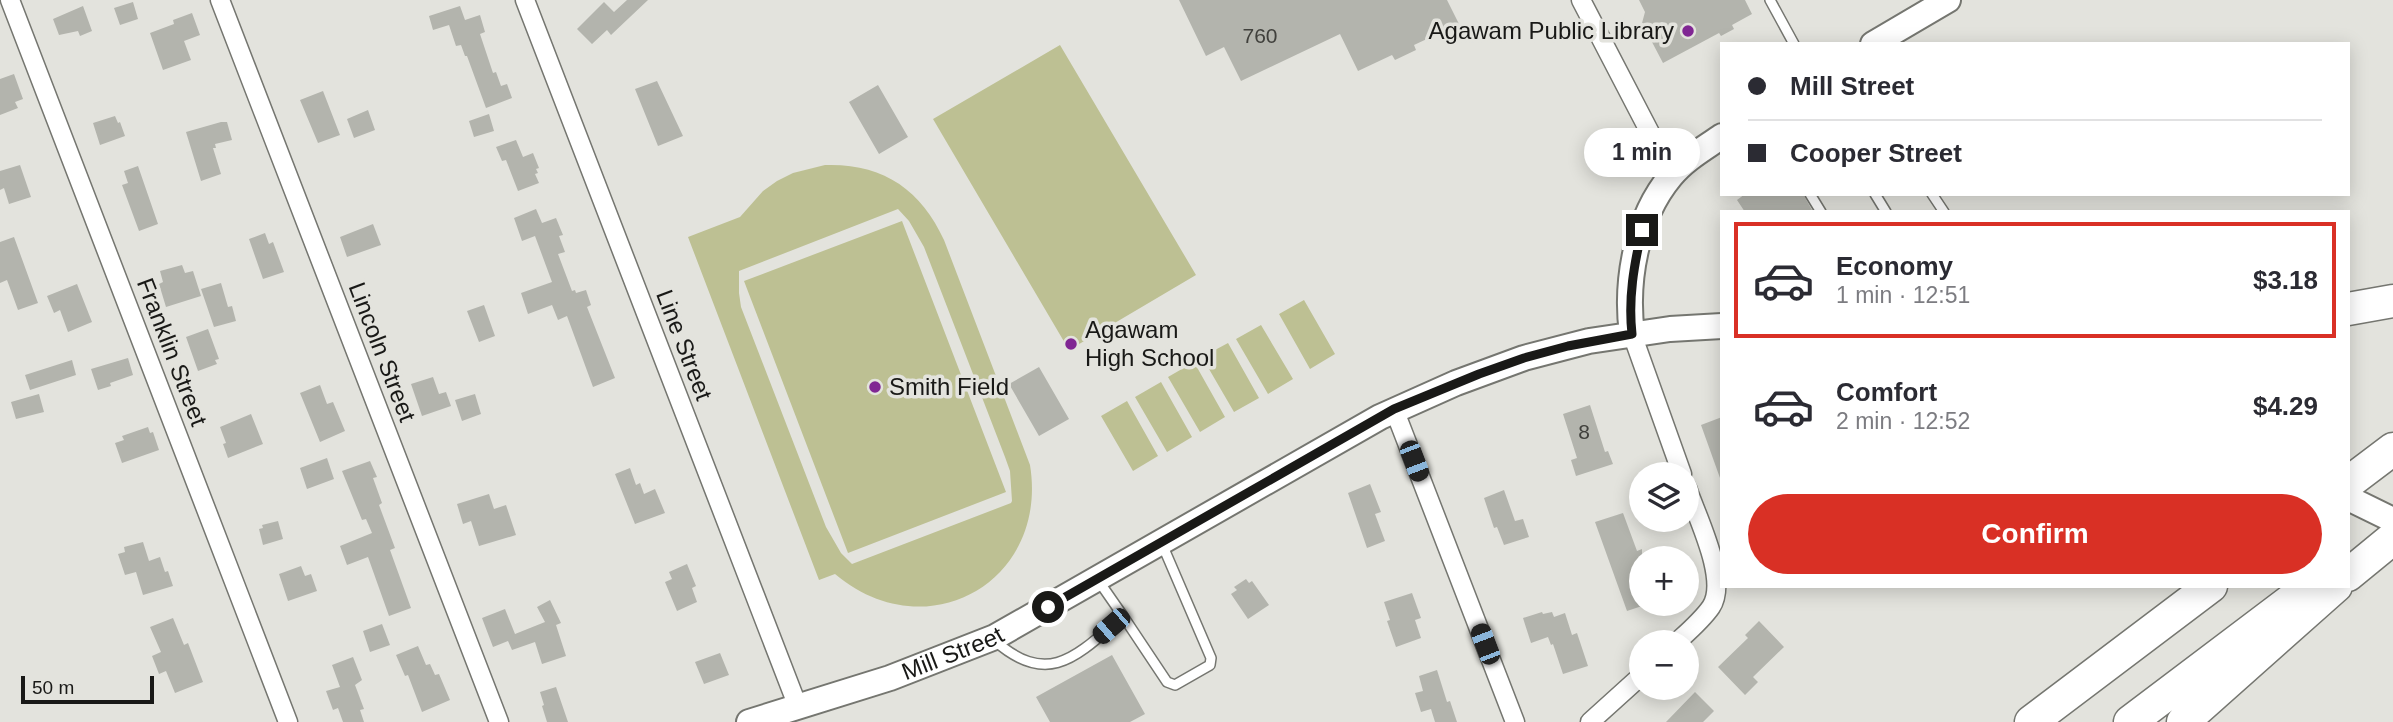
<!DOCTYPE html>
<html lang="en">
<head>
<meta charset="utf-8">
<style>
  body { margin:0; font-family:Arial,sans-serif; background:#f2f2f3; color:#2b2b33; height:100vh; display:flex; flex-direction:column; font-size:26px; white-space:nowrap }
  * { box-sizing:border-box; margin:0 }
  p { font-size:23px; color:#7c7c81 }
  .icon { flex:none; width:38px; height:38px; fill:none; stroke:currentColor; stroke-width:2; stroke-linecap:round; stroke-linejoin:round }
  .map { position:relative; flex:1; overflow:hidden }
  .sheet { position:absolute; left:1720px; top:210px; width:630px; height:378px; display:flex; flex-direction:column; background:#fff; border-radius:0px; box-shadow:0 4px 18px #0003 }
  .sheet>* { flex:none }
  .banner { position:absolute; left:1720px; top:42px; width:630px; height:154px; border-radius:0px; box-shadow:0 4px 18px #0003; display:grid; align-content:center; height:154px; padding:0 28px; background:#fff }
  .fabs { position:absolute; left:1629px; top:462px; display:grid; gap:14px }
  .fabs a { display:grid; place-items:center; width:70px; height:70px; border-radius:50%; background:#fff; box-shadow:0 4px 18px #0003; font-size:35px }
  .scale { position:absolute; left:21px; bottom:18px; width:133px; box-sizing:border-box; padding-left:7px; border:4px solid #191917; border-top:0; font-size:19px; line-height:24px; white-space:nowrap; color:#191917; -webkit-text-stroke:5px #e3e3dd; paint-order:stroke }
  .end { position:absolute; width:32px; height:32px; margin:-16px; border:9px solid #191917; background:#fff; box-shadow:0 0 0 4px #fff }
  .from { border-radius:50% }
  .bubble { position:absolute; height:49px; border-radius:24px; background:#fff; box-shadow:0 4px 18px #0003; font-size:23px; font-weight:600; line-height:49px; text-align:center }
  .car { position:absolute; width:21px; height:42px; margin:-21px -10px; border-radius:9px; box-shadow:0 0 5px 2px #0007; background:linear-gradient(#222 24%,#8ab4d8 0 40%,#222 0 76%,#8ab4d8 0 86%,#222 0) }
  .banner b { display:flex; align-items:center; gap:24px; height:66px; font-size:26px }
  .banner b+b { border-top:2px solid #e1e1e2 }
  .banner i { width:18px; height:18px; background:#2b2b33 }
  ul { padding:12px 0 0; list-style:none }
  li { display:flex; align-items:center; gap:21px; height:116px; margin:0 14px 10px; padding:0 14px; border:4px solid transparent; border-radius:0px }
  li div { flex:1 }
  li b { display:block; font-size:26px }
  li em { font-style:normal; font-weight:600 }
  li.current { border-color:#d93025 }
  li>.icon { width:63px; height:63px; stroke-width:1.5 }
  .button { display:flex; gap:14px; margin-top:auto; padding:14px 28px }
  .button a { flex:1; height:80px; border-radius:42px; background:#d93025; color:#fff; font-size:28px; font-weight:600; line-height:80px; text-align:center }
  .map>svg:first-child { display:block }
  .green { fill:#bdc093; fill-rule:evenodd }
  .building { fill:#b3b4ad }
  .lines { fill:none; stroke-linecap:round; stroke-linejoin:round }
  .lane-casing { stroke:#757670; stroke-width:12 }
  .street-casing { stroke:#757670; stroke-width:21 }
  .secondary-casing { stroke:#757670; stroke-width:28 }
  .highway-casing { stroke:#757670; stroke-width:35 }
  .lane { stroke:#fff; stroke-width:9 }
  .street { stroke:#fff; stroke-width:18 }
  .secondary { stroke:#fff; stroke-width:24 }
  .highway { stroke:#fff; stroke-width:32 }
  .route { stroke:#191917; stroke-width:9 }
  .poi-dot { fill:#802693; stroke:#e3e3dd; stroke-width:2.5 }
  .labels { text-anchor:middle; stroke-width:7; stroke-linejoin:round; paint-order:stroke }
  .number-label { font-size:21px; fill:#40403c }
  .poi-label { font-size:24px; fill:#191917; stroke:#e3e3dd; text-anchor:start }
  .street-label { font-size:24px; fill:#191917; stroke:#e3e3dd }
</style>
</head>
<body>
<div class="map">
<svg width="2393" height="722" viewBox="0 0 2393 722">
  <rect width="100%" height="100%" fill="#e3e3dd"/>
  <path class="green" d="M1060,45L1196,275L1069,350L933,119Z
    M825,165C882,163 921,189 944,240L1030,465C1049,582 926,651 835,574L819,580L688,237L740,217L763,191L777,181L793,173ZM898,209L909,221L924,247L1005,457L1010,471L1012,501L1011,503L852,564L841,553L826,527L741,307L739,293V271Z
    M902,221L1006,492L848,553L744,281Z
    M1304,300L1335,354L1310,369L1279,314Z
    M1261,325L1293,379L1268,394L1236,339Z
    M1228,343L1259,398L1234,412L1202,357Z
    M1194,362L1225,417L1200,432L1168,377Z
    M1161,382L1192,437L1167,452L1135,397Z
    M1127,401L1158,456L1133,471L1101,416Z"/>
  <path class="building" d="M627,0H648L611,35L607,30L592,44L577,29L604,2L614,12Z
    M1179,0H1447L1459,24L1414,45L1416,50L1395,60L1392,55L1358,71L1340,34L1241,81L1224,47L1206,56Z
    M1639,0H1745L1752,14L1732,25L1734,29L1721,36L1719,33L1663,63L1642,23L1645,12Z
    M133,2L138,19L120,25L114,8Z
    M83,6L92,31L80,36L78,31L59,35L53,19Z
    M460,6L465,20L480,15L485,32L480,34L493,73L496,72L501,86L507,84L512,98L486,108L467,56H465L461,45L456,46L449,25L433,30L429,16Z
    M192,13L200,35L184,41L191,60L163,70L150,33L174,24L173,20Z
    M14,74L23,99L15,102L18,108L0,115V79Z
    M657,81L683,136L658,146L635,89Z
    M878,85L908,137L879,154L849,102Z
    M323,91L340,135L318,143L300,100Z
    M368,110L375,130L354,138L347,119Z
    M489,114L494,131L474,137L469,121Z
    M115,116L118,123L120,122L125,136L100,145L93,123Z
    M221,122H227L232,140L215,144L216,148H213L221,174L201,181L186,132Z
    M516,140L523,157L533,153L539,168L536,169L538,173L535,174L539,183L518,191L506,160L502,161L496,147Z
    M20,165L31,197L9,204L4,188L0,190V171Z
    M138,166L158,224L139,231L122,185L128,183L124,171Z
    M1745,194H1803L1812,210L1745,212L1737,200Z
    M536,209L542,223L556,218L563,235L559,236L565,252L558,254L572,291L575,290L576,293L586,290L591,305L587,307L615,378L593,387L567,316L558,320L552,305L528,314L521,293L552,282L535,236L522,241L514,218Z
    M373,224L381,245L347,257L340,237Z
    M265,233L269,244L273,242L284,272L263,279L249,239Z
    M14,237L38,303L18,310L7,280L0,283V242Z
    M182,265L185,273L193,271L201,296L166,307L159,284L163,282L160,271Z
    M221,283L228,307L232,306L236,321L214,327L201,289Z
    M77,284L92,322L68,332L60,310L54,313L47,296Z
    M484,305L495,336L479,342L467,311Z
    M208,329L219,359L215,360L217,364L198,371L186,337Z
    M128,358L133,375L110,383L111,386L98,390L91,369Z
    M72,360L76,375L30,390L25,375Z
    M1039,367L1069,419L1039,436L1009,384Z
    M433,377L439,394L446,392L451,406L422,416L411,384Z
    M320,385L327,404L333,402L345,431L320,442L300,393Z
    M39,394L44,412L16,419L11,402Z
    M475,394L481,414L462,421L455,400Z
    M1590,405L1605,452L1608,451L1613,464L1576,476L1571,460L1577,458L1563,414Z
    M251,414L263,444L228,458L223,444L226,443L220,427Z
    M1722,417V478H1720L1701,425Z
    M148,427L150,433L153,432L159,450L122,463L115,443L124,440L122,436Z
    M327,458L334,479L307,489L300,468Z
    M370,461L377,477L373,478L382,503L379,505L395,548L390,550L411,608L389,616L368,557L347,565L340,546L372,533L366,519L362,520L342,471Z
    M630,468L636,485L640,483L644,494L655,489L665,513L635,524L615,474Z
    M1370,484L1381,512L1375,514L1385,541L1367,548L1348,493Z
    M1504,490L1515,521L1523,519L1529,537L1504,545L1497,527L1494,528L1484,498Z
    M489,494L494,509L506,505L516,535L479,546L471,521L463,524L457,504Z
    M1623,513L1637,551L1642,549V606L1627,611L1595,522Z
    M278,521L283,539L263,545L259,529L263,528L262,525Z
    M143,542L149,561L160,557L165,572L168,571L173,586L143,595L136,572L125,575L118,554L125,552L124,547Z
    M687,564L696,586L692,588L697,602L677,611L665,582L672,579L669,572Z
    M301,566L305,576L311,574L317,591L288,601L279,574Z
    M1246,579L1249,583L1252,581L1269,605L1248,619L1231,594L1237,590L1234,587Z
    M1412,593L1421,618L1415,620L1421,638L1396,647L1387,621L1390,620L1384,602Z
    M550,600L561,623L556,625L566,656L542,664L535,642L512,650L508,641L493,647L482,618L505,609L515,634L545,622L537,607Z
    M1542,612L1543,614L1552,612L1554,617L1565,613L1572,635L1577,633L1588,666L1563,674L1553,644L1551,645L1548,637L1531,643L1523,618Z
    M173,618L184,645L188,643L203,682L175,693L166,671L159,674L152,656L161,652L150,627Z
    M1759,621L1784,647L1753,677L1758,682L1745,695L1718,667L1748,638L1745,635Z
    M382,624L390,645L370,652L363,631Z
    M418,646L426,665L430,664L435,675L439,674L450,700L422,712L408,675L405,676L396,655Z
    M720,653L729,675L704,684L695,662Z
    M1112,655L1145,714L1130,722H1050L1036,697Z
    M353,657L362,680L355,685L364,709L360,710L364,722H343L338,708L333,710L326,691L340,687L332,665Z
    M1437,670L1447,702L1450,701L1457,722H1435L1431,709L1421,712L1415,693L1423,691L1419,676Z
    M556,687L568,722H547L542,706L544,705L540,692Z
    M1695,692L1714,711L1703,722H1666Z"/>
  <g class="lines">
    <g class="lane-casing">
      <path id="lane" d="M1770,0L1794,44
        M1810,194L1821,212
        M1875,194L1886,212
        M1932,194L1944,212
        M1098,580L1123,616
        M994,640C1049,689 1078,655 1123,616L1167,682L1175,685L1210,665L1211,658L1162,544"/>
    </g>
    <g class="street-casing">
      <path id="street" d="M10,0L288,722
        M220,0L499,722
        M525,0L798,707
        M1581,0L1672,175
        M1632,334L1682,474
        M1394,409L1515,722
        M1677,642C1688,632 1702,620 1711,607C1729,580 1697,517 1687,488
        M1590,722L1642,675"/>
    </g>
    <g class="secondary-casing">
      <g id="secondary">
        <path d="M1873,44L1948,0"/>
        <path d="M1632,334C1625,281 1636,218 1671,176C1685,159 1705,148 1722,136"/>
        <path d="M2348,498L2393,520"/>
        <path id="s1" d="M749,722L890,678L995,637L1380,417L1456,383L1524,358L1589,341L1670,329L1722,326"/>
      </g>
    </g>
    <g class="highway-casing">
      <path id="highway" d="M2348,309L2393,301
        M2348,483L2393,449
        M2348,575L2393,538
        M2031,722L2211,586
        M2130,722L2310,586
        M2183,722L2336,586"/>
    </g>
    <use href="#lane" class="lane"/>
    <use href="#street" class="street"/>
    <use href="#secondary" class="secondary"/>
    <use href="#highway" class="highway"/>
  </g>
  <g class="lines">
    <path class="route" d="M1048,607L1394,409L1479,374L1524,358L1568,346L1632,334C1628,298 1634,265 1642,230"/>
  </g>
  <g class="poi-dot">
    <circle cx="1688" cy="31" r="7"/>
    <circle cx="1071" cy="344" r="7"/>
    <circle cx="875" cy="387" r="7"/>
  </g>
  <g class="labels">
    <g class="number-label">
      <text x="1260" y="43">760</text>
      <text x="1584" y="439">8</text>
    </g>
    <g class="poi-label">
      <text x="1674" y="39" text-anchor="end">Agawam Public Library</text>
      <text x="1085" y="338">Agawam<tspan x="1085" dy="28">High School</tspan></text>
      <text x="889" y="395">Smith Field</text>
    </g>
    <g class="street-label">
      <text transform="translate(684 345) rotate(69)" y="8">Line Street</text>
      <text transform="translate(172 352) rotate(69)" y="8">Franklin Street</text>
      <text transform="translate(382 352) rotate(69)" y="8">Lincoln Street</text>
      <text dy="8" stroke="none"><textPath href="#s1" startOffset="215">Mill Street</textPath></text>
    </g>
  </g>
</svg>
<div class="fabs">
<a><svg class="icon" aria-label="layers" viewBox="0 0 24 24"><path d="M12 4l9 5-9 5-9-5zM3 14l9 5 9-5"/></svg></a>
<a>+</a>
<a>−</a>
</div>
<div class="scale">50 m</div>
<i class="end from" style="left:1048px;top:607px"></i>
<i class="end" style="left:1642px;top:230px"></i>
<div class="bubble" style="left:1584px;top:128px;width:116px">1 min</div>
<i class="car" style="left:1414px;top:461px;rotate:159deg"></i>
<i class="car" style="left:1111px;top:626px;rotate:229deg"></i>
<i class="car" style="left:1485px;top:644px;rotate:339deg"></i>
<div class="banner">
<b><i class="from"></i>Mill Street</b>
<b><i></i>Cooper Street</b>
</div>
<section class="sheet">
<ul>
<li class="current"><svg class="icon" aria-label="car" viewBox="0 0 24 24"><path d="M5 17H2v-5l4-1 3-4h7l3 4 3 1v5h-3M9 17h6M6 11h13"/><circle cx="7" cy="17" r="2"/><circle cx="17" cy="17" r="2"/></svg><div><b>Economy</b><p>1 min · 12:51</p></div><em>$3.18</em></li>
<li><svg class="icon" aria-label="car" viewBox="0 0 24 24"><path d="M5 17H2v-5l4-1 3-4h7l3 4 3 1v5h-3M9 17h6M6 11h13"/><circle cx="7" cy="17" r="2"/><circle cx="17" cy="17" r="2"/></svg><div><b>Comfort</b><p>2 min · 12:52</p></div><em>$4.29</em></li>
</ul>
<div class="button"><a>Confirm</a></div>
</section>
</div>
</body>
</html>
